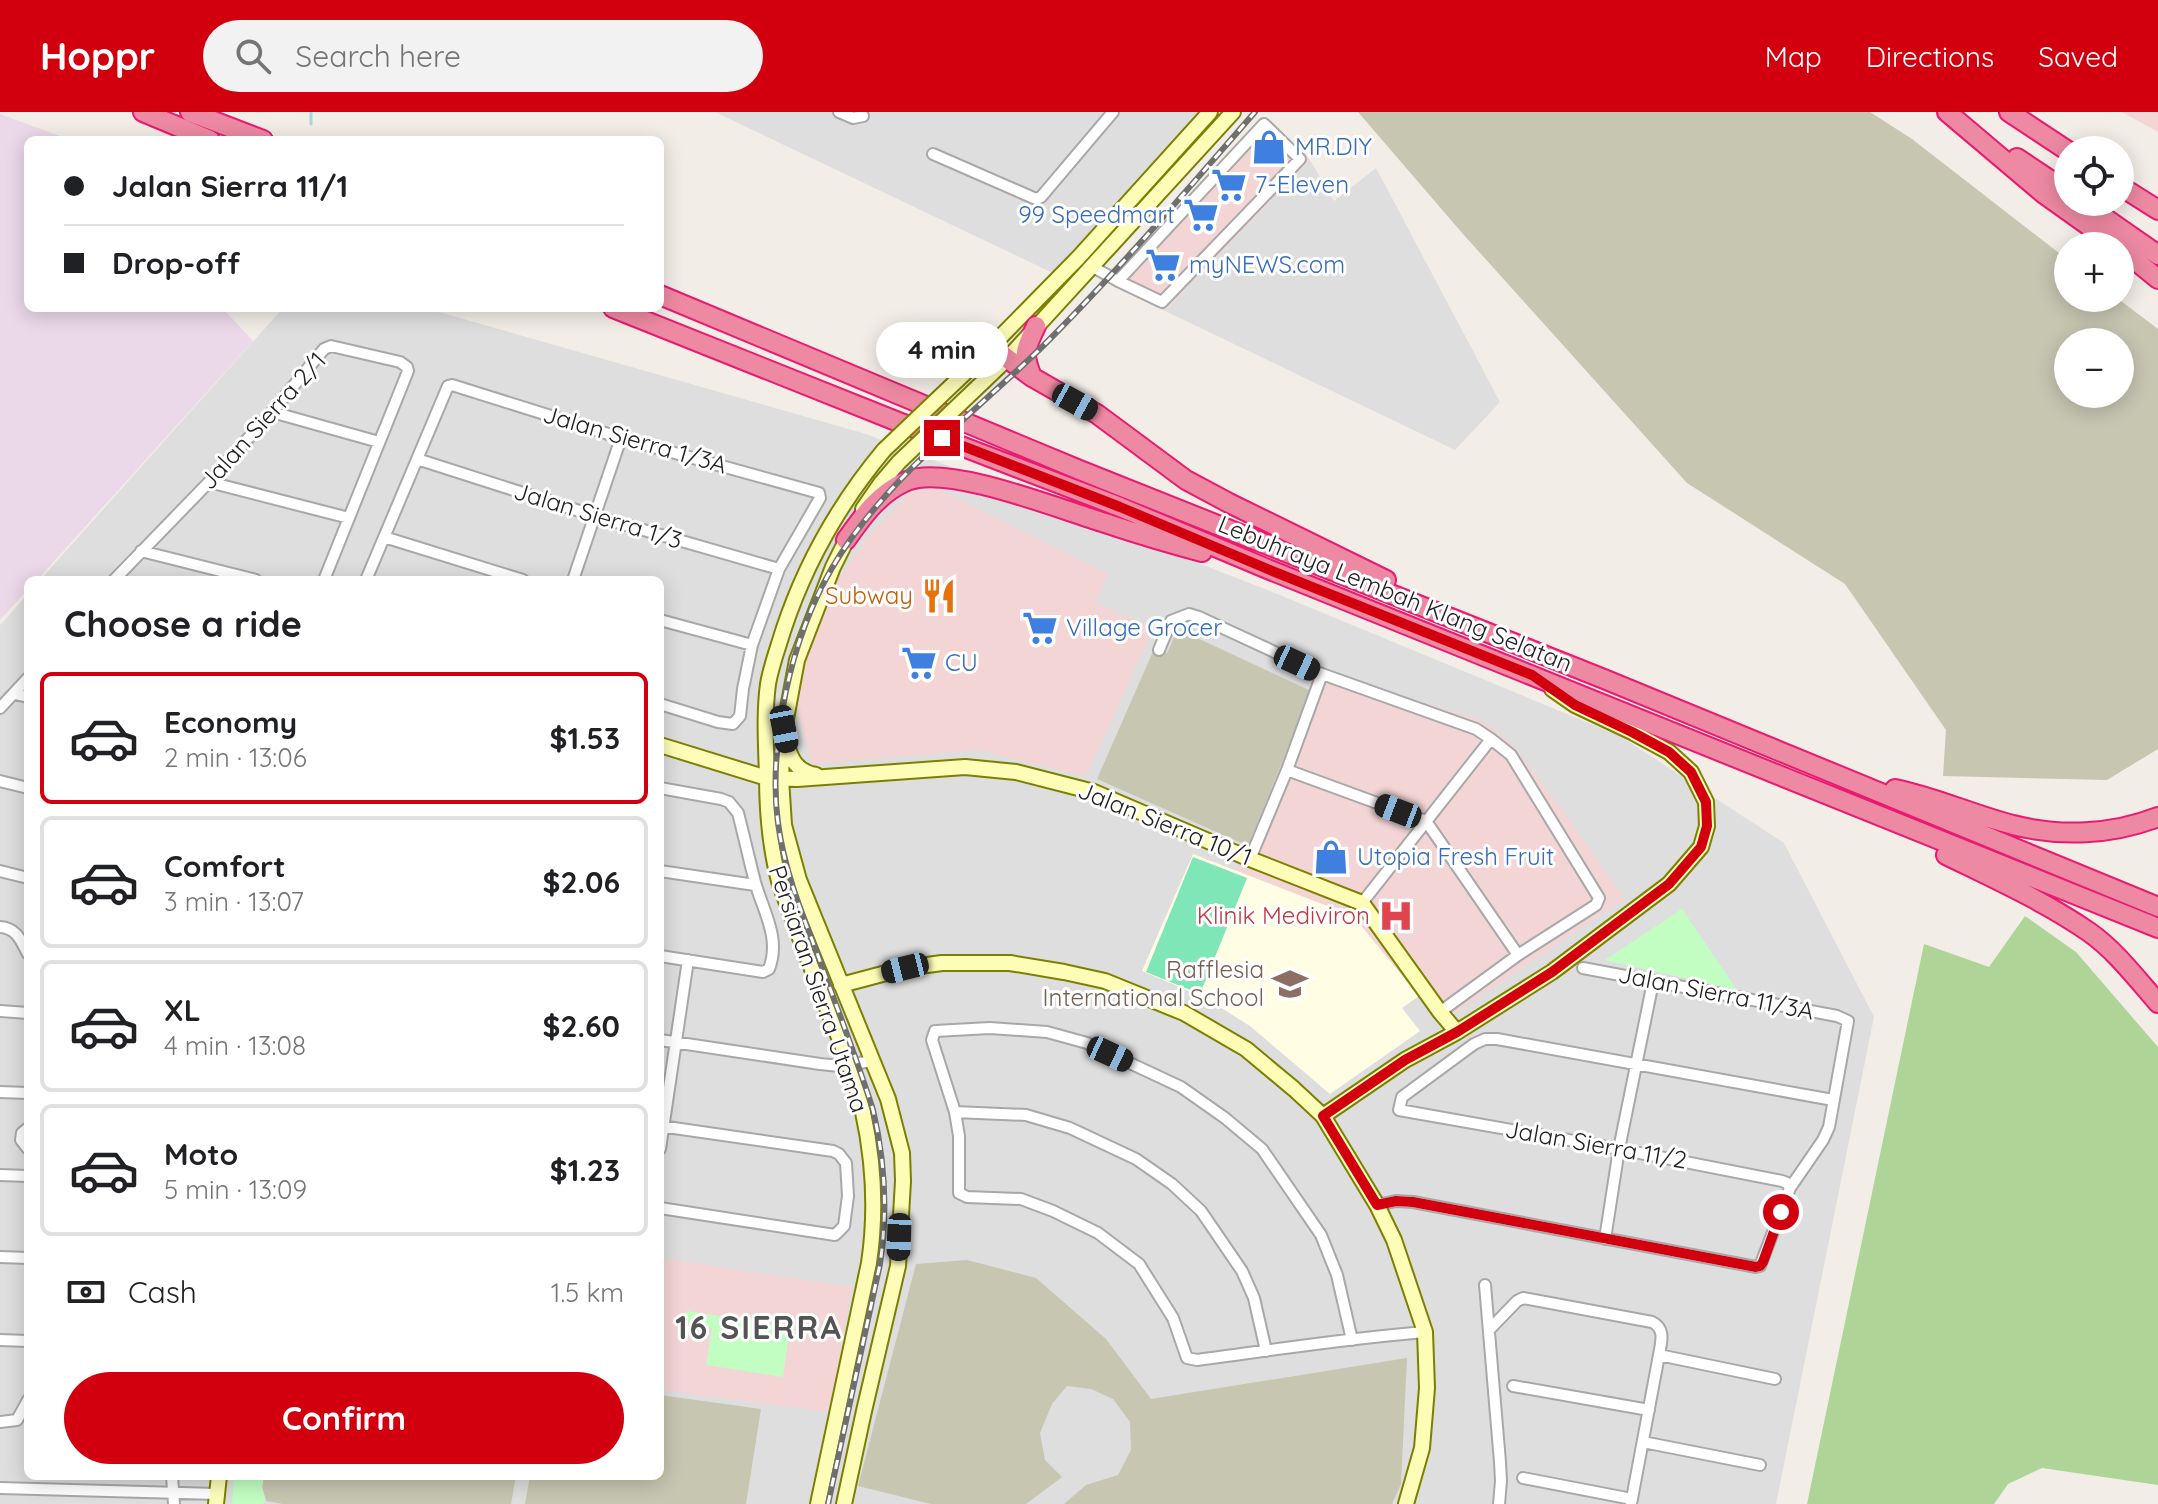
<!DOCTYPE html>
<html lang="en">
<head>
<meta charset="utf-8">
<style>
  body { margin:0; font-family:Quicksand,sans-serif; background:#f2f2f2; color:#202124; height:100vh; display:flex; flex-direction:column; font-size:30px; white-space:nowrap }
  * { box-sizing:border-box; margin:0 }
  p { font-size:26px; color:#757577 }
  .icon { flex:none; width:44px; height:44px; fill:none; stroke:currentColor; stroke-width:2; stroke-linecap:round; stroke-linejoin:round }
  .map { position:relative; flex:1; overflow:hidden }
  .details { position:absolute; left:24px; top:464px; width:640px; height:904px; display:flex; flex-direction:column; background:#fff; border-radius:12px; box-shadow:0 4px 20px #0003 }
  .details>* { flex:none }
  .hud { position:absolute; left:24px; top:24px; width:640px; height:176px; border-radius:12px; box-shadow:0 4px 20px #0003; display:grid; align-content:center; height:176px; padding:0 40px; background:#fff }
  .controls { position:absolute; left:2054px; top:24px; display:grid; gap:16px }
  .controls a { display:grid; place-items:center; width:80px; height:80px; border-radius:50%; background:#fff; box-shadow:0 4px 20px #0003; font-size:40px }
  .end { position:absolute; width:36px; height:36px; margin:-18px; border:10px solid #d2000f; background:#fff; box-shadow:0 0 0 4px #fff }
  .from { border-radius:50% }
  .bubble { position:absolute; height:56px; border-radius:28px; background:#fff; box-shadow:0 4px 20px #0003; font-size:26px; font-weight:700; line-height:56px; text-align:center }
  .car { position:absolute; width:24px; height:48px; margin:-24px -12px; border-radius:10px; box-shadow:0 0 6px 2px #0007; background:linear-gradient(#222 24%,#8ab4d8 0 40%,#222 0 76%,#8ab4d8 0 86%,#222 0) }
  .hud b { display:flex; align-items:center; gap:28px; height:76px; font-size:30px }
  .hud b+b { border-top:2px solid #e0e0e0 }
  .hud i { width:20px; height:20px; background:#202124 }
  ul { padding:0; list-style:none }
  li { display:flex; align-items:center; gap:24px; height:132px; margin:0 16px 12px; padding:0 24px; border:4px solid #e0e0e0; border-radius:12px }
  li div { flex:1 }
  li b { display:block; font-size:30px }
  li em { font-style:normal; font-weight:700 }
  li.selected { border-color:#d2000f }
  li>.icon { width:72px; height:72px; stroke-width:1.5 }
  h2 { padding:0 40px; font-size:36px; line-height:96px }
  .pay { display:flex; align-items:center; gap:20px; height:88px; padding:0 40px; font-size:30px }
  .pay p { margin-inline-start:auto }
  .button { display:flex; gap:16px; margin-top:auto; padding:16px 40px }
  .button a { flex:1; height:92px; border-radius:48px; background:#d2000f; color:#fff; font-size:32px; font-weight:700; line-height:92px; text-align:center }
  header { display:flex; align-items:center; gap:48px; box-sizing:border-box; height:112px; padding:0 40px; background:#d2000f; color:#fff }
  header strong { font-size:38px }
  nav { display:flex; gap:44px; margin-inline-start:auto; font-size:28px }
  .search { width:560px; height:72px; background:#f2f2f2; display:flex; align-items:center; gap:20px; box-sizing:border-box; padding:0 28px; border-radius:44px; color:#757577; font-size:30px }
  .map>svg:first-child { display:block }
  .residential { fill:#dfdede }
  .commercial { fill:#f3d5d6 }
  .industrial { fill:#ebd8e9 }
  .education { fill:#fffde3 }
  .construction { fill:#c7c6b1; fill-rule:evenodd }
  .forest { fill:#aed498 }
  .park { fill:#c2fec2 }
  .pitch { fill:#7fe6b7 }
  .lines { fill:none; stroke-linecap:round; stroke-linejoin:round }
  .stream { stroke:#a4d9e2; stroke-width:3 }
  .street-casing { stroke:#a8a8a8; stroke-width:14 }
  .secondary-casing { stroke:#7b8000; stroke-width:18 }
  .highway-casing { stroke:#e91a70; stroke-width:22 }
  .street { stroke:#fff; stroke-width:10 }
  .secondary { stroke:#fefdb8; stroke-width:14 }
  .highway { stroke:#ee89a3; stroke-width:18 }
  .rail-casing { stroke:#6f6f6f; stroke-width:6 }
  .rail { stroke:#fff; stroke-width:3; stroke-dasharray:9; stroke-linecap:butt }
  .secondary-bridge-casing { stroke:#7b8000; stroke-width:18; stroke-linecap:butt }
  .secondary-bridge { stroke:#fefdb8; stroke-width:14 }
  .route { stroke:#d2000f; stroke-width:10 }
  .labels { text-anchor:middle; stroke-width:6; stroke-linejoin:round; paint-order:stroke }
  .shop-label { font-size:24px; fill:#366cbe; stroke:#fff; text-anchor:start }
  .street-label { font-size:24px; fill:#212121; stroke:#fff }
  .food-label { font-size:24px; fill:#c56008; stroke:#fff; text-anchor:end }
  .health-label { font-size:24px; fill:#be3a42; stroke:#fff; text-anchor:end }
  .education-label { font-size:24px; fill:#785e54; stroke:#fff; text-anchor:end }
  .district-label { font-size:32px; font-weight:bold; letter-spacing:2px; fill:#545454; stroke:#fff }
</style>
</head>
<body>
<header>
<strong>Hoppr</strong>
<div class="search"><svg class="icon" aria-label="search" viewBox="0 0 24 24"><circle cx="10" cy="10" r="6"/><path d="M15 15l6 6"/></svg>Search here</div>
<nav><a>Map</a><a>Directions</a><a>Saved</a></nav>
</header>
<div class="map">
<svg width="2158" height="1392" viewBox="0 0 2158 1392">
  <rect width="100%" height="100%" fill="#f2ede7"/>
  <path class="residential" d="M715,0H1200L1053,161Z
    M1310,48L1334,89L1376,56L1500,290L1455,338L1165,199Z
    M283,196H425L866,322L1275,481L1620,624L1784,731L1874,905L1776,1392H0V513L28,482V1364H660V468H40Z"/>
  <path class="commercial" d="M2122,0H2158V20Z
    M1264,9L1310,48L1165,199L1108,169Z
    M930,377L942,379L1108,462L1095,490L1153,517L1088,660L1081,663L1069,661L980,638L812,652L794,587L802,543L829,482L870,422L911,380Z
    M1320,559L1484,609L1511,631L1562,697L1624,787L1441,911L1353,804L1237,759Z
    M660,1146L852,1175L830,1300L660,1278Z"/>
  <path class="industrial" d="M0,2L60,24L63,28H28V196H222L253,229L37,468H28V477L0,508Z"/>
  <path class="education" d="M1193,742L1353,804L1419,884L1402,896L1420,919L1330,982L1250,914L1207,887L1142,859Z"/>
  <path class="construction" d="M1358,0H1870L1912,27L2068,148V186H2117L2158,217V637L2107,668L1943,664L1946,618L1845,472L1687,371L1463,122ZM2068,230H2120V282H2068Z
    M1182,519L1311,579L1248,734L1097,667L1155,535L1167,541L1175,523Z
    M967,1148L1036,1166L1106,1227L1151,1287L1407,1246L1401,1372L1392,1392H1064L1086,1373L1118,1363L1131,1338L1130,1310L1113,1287L1091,1277L1067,1274L1052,1292L1040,1321L1045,1348L1062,1365L1026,1392H931L858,1374L916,1152Z
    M660,1283L761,1297L746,1392H525L530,1364H660Z
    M264,1364H516L511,1392H283L266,1389L262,1375Z"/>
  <path class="forest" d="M2025,804L2076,840L2158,935V1373L2042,1356L2008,1372L1994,1392H1807L1924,832L1989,855Z"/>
  <path class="park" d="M1682,797L1737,878L1605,848Z
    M687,1199L790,1215L783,1265L706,1253L712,1216L684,1210Z
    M234,1364H264L262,1375L266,1389L262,1392H232Z"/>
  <path class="pitch" d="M1193,745L1247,766L1200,882L1146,860Z"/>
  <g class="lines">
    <path class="stream" d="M311,12V0"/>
    <g class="street-casing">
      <path id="street" d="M839,0L853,6L863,4
        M933,42L1036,87L1041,85L1113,0
        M1091,154L1118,169L1162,190L1300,47L1264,12L1118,169
        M272,300L379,330
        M417,347L595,404L779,457
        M209,370L349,406
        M384,425L523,468
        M141,439L256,468
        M114,468L209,370L272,300L324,237L331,234L400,250L407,255L408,259L324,468
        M366,468L448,274L452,273L621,326L819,381L820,386L779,457L752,533L743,577L740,604L733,612L718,610L660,592
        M573,468L621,326
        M660,508L752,533
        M1159,538L1171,509L1189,502L1199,505L1322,562L1476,617L1491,627L1511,643L1599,786L1596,793L1518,843L1440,900
        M15,582L28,585
        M0,596L28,566
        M1287,658L1426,709L1518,843
        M0,669L28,676
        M660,676L721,687L729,690L738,701C744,724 749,747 755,770C763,799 781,826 769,857L763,860L660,844
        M1250,747L1287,658L1322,562
        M0,759L28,766
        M660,759L755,773
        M1362,791L1491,627
        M0,815C17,816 21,829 28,842
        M0,899L28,901
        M660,928L820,952L840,954L872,949
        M0,980L28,981
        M955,1000L1026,1003L1070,1016L1136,1047L1172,1072L1201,1099L1242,1159L1254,1186L1266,1239
        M660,1014L833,1039L839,1042L846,1051L848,1084L844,1114L835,1123L660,1096
        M28,1016L22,1021L21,1028L28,1037
        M660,1037L688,848
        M0,1063L28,1064
        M1790,1076L1787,1071L1782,1069L1619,1037L1399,998L1402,985L1474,932L1485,927H1497L1833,988
        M1377,1093L1396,1089L1413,1090L1756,1155L1760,1154L1790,1076L1823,1028L1829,1015L1848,909L1837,904L1583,856
        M1605,1127L1619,1037L1653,870
        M0,1145L28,1146
        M1485,1173L1500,1350L1501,1369L1499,1392
        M1489,1218L1517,1189L1523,1186L1652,1210C1666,1217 1661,1230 1659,1243L1631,1392
        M0,1228L28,1229
        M1352,1228L1337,1163L1321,1123L1262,1037L1225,1006L1181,975L1087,931L1047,920L990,916L935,919L932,928L955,1000L959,1024V1081L967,1085L1021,1087L1053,1099L1098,1121L1139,1152L1173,1206L1187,1246L1197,1248C1273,1238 1349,1226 1425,1220
        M1659,1243L1775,1267
        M1513,1274L1649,1298
        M0,1310L17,1308L28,1288
        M1643,1330L1760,1353
        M172,1364L174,1392
        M1523,1366L1632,1387
        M0,1376L217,1382"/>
    </g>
    <g class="secondary-casing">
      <path id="secondary" d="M968,258L1079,145L1210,0
        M984,269L1008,246L1233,0
        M863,397L881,371L899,350
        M787,631C790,648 798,660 816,663
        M660,633L767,666L797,667L965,655L1016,660L1094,680L1250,747L1362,791L1440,900L1457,920
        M841,873L905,856L942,851H1010L1064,860L1105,869L1184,901L1227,926L1246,937L1294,977L1323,1004L1377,1093L1394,1128L1425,1220L1427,1276L1422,1336L1406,1392
        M1323,1004L1405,948L1457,920L1552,860L1669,772L1701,735L1707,714L1706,690L1691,660L1669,640L1632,620L1575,593L1552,577
        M216,1392L219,1364
        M818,1392L869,1151C879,1084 871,1014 849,951C840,927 830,905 822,882C807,846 794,809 780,773C770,737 767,701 767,664C766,633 764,602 768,572C771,554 778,536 783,519C805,452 839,392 884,338
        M844,1392L864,1299L898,1154L903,1069L902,1041L888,987L799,768L784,713L781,667L783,623L797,548L833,455L851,419"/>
    </g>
    <g class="highway-casing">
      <path id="highway" d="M143,0L210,28
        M190,0L263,28
        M1947,0L2044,82L2117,134
        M2009,0L2068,39
        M2017,46L2068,80
        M2120,74L2158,98
        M2082,90L2158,143
        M2120,136L2158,167
        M660,183L1077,357L1604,567L2158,795
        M613,196L901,311L1120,395L1270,458L2158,816
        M992,235L1032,265L1097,302L1186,368L1229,391L1386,468
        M1032,265C1022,239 1025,239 1036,214
        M846,428C863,404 879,381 907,369C947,352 1059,397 1102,410C1135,421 1168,431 1202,440
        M1895,677C1935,685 1973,703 2013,713C2060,725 2112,723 2158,705
        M1946,743C1993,766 2046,790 2089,820C2115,838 2137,867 2158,891"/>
    </g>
    <use href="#street" class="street"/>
    <use href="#secondary" class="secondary"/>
    <use href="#highway" class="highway"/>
    <g class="rail-casing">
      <path id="rail" d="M828,1392L880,1152C888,1100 885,1049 873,998C856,944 835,891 816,838C800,797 784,756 778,711C772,667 777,623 786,579C795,536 810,494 832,456C884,367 972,304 1044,233C1118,159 1186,79 1255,0"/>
    </g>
    <use href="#rail" class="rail"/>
    <g class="secondary-bridge-casing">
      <path id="secondary-bridge" d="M884,338L968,258
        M899,350L984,269"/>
    </g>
    <use href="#secondary-bridge" class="secondary-bridge"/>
  </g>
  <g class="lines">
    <path class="route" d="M942,326L1120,395L1270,458L1532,563L1575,593L1632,620L1669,640L1691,660L1706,690L1707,714L1701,735L1669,772L1552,860L1457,920L1405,948L1323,1004L1377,1093L1396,1089L1413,1090L1756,1155L1760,1154L1763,1150L1781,1100"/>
  </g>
  <defs>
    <g id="shop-bare" transform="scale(2.76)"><path d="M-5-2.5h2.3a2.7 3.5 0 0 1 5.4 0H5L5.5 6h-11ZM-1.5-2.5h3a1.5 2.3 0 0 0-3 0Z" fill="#3f7fe0" stroke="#fff" stroke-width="2.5" paint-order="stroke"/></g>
    <g id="supermarket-bare" transform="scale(2.76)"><path d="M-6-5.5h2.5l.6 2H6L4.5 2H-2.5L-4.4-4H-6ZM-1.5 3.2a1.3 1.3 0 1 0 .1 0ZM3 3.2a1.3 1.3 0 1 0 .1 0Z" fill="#3f7fe0" stroke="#fff" stroke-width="2.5" paint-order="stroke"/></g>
    <g id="restaurant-bare" transform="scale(2.76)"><path d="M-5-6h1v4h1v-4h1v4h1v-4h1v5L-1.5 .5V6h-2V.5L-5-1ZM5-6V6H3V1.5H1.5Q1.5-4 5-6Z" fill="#e8710a" stroke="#fff" stroke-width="2.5" paint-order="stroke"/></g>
    <g id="hospital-bare" transform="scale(2.76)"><path d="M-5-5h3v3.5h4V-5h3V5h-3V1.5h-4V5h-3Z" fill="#e0444e" stroke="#fff" stroke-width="2.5" paint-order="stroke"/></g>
    <g id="school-bare" transform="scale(2.76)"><path d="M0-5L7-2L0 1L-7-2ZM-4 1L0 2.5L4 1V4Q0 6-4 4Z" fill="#8d6e63" stroke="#fff" stroke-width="2.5" paint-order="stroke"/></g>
  </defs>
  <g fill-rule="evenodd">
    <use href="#shop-bare" x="1269" y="35"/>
    <use href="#supermarket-bare" x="1229" y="73"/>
    <use href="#supermarket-bare" x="1201" y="103"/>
    <use href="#supermarket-bare" x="1163" y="153"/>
    <use href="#restaurant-bare" x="939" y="484"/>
    <use href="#supermarket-bare" x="1040" y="516"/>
    <use href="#supermarket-bare" x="919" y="551"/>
    <use href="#shop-bare" x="1331" y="745"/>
    <use href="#hospital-bare" x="1396" y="804"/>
    <use href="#school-bare" x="1290" y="872"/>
  </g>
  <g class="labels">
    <g class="shop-label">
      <text x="1295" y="43">MR.DIY</text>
      <text x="1255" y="81">7-Eleven</text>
      <text x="1175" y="111" text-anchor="end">99 Speedmart</text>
      <text x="1189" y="161">myNEWS.com</text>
      <text x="1066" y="524">Village Grocer</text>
      <text x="945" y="559">CU</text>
      <text x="1357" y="753">Utopia Fresh Fruit</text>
    </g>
    <g class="street-label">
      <text transform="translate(263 309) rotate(-48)" y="8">Jalan Sierra 2/1</text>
      <text transform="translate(635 328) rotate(16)" y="8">Jalan Sierra 1/3A</text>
      <text transform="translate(598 404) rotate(17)" y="8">Jalan Sierra 1/3</text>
      <text transform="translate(1395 482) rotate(22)" y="8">Lebuhraya Lembah Klang Selatan</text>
      <text transform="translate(1165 712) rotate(22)" y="8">Jalan Sierra 10/1</text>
      <text transform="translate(818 877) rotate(71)" y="8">Persiaran Sierra Utama</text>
      <text transform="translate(1716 881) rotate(11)" y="8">Jalan Sierra 11/3A</text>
      <text transform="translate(1596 1033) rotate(10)" y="8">Jalan Sierra 11/2</text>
    </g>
    <g class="food-label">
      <text x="913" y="492">Subway</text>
    </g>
    <g class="health-label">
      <text x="1370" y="812">Klinik Mediviron</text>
    </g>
    <g class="education-label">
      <text x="1264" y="866">Rafflesia<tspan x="1264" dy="28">International School</tspan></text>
    </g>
    <g class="district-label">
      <text x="759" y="1227">16 SIERRA</text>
    </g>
  </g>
</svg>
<div class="controls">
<a><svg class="icon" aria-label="locate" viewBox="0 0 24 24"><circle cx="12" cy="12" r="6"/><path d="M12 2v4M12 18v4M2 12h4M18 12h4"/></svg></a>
<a>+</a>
<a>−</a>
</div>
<i class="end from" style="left:1781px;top:1100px"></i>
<i class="end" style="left:942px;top:326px"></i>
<div class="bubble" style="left:876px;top:210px;width:132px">4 min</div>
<i class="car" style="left:1075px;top:290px;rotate:119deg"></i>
<i class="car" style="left:1297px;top:551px;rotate:115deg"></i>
<i class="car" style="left:784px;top:617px;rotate:169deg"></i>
<i class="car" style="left:1398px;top:699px;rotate:291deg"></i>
<i class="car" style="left:905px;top:856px;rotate:256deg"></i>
<i class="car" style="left:1110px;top:942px;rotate:115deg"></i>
<i class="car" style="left:899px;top:1125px;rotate:182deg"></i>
<div class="hud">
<b><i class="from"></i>Jalan Sierra 11/1</b>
<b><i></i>Drop-off</b>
</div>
<section class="details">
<h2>Choose a ride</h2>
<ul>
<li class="selected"><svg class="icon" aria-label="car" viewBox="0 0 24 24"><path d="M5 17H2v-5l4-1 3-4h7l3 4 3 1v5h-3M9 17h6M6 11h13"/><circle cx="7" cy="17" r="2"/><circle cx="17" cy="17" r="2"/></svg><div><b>Economy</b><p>2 min · 13:06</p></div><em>$1.53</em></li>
<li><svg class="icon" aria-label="car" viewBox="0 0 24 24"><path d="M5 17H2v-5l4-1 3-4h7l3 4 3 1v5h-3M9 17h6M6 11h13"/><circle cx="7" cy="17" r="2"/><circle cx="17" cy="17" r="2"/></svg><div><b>Comfort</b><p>3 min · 13:07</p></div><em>$2.06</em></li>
<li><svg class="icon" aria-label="car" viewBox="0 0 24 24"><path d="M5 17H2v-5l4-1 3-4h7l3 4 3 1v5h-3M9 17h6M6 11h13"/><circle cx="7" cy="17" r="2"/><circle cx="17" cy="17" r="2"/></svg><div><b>XL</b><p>4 min · 13:08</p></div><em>$2.60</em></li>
<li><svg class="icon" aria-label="car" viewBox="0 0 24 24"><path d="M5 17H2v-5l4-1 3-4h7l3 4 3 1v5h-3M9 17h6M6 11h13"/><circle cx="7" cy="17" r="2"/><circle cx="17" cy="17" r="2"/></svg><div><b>Moto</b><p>5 min · 13:09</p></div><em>$1.23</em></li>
</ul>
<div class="pay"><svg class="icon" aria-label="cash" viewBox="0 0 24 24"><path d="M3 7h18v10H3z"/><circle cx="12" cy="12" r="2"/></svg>Cash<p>1.5 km</p></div>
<div class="button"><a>Confirm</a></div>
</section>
</div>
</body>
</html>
